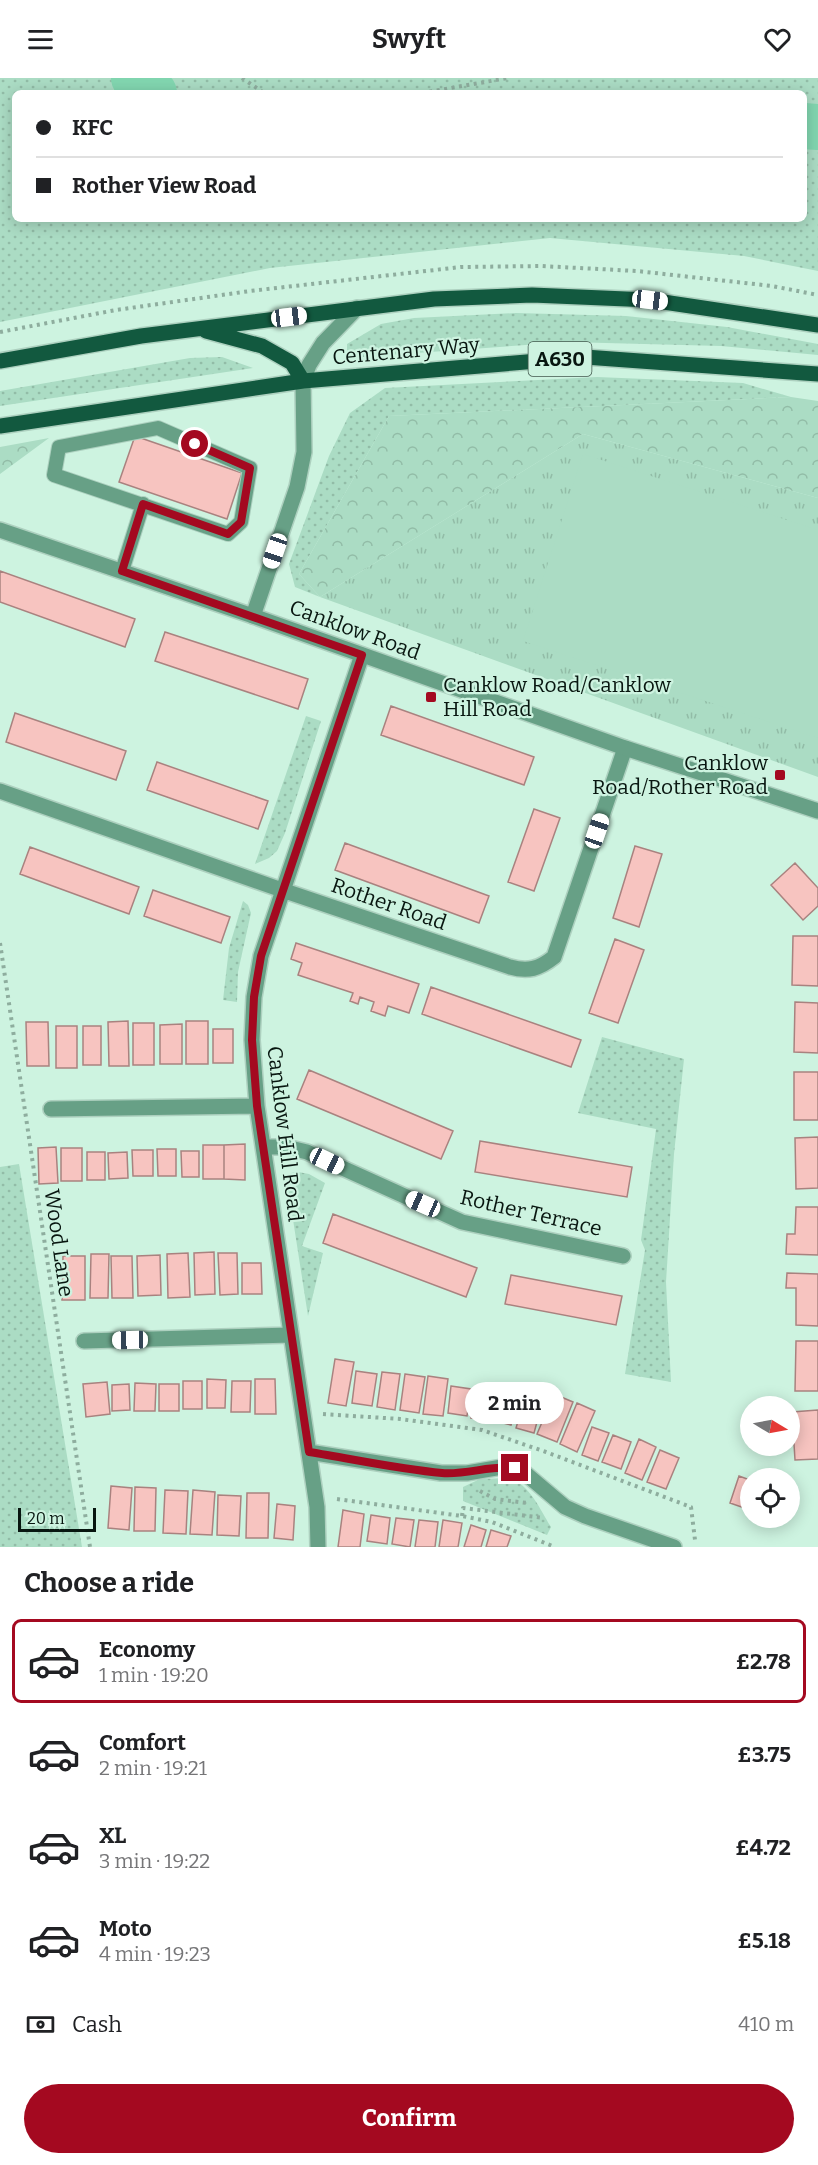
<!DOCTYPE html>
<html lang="en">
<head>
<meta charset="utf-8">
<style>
  body { margin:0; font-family:Bitter,serif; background:#f2f2f2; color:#202124; height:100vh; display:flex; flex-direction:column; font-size:22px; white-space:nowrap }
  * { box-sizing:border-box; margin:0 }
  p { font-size:20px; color:#757577 }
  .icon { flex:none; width:33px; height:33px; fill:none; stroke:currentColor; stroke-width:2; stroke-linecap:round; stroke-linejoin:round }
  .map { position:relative; height:1469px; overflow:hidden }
  .details { display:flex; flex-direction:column; background:#fff; flex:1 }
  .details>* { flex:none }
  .banner { position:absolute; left:12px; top:12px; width:795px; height:132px; border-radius:9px; box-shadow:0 3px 15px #0003; display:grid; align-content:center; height:132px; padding:0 24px; background:#fff }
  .needle { width:39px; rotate:100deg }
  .fabs { position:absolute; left:740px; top:1318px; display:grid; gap:12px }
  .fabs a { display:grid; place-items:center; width:60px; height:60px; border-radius:50%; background:#fff; box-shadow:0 3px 15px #0003; font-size:30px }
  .scale { position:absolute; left:18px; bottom:15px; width:78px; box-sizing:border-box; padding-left:6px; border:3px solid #081610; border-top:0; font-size:16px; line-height:21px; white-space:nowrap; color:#081610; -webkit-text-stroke:4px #cdf3e0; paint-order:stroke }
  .end { position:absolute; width:27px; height:27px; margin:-14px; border:8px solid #a40920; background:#fff; box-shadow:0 0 0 3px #fff }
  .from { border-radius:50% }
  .bubble { position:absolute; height:42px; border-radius:21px; background:#fff; box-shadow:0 3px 15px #0003; font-size:20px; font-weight:700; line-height:42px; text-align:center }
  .car { position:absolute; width:18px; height:36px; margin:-18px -9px; border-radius:8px; box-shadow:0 0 4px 2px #0007; background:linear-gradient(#fff 24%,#345 0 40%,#fff 0 76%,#345 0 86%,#fff 0) }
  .banner b { display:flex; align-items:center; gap:21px; height:57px; font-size:22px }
  .banner b+b { border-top:2px solid #e0e0e0 }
  .banner i { width:15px; height:15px; background:#202124 }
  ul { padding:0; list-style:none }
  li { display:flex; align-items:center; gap:18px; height:84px; margin:0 12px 9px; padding:0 12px; border:3px solid transparent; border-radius:9px }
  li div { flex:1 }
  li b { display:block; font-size:22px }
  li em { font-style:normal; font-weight:700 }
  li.on { border-color:#a40920 }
  li>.icon { width:54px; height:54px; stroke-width:1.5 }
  h2 { padding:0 24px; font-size:27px; line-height:72px }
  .pay { display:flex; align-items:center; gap:15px; height:66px; padding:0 24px; font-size:22px }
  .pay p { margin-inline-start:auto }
  .cta { display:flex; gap:12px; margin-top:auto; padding:12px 24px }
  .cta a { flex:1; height:69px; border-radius:36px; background:#a40920; color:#fff; font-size:24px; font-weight:700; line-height:69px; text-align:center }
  header { display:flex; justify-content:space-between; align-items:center; height:78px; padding:0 24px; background:#fff; font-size:27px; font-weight:700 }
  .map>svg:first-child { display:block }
  .grass { fill:url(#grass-dots); fill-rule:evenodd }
  .forest { fill:url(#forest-crowns) }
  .park { fill:url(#park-tufts) }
  .pitch { fill:#abdcc4 }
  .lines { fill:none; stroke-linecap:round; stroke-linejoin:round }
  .river { stroke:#82d6b0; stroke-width:46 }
  .building { fill:#f7c4c0; stroke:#a9827f; stroke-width:1.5 }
  .service-casing { stroke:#add0bf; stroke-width:16 }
  .minor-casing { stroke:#add0bf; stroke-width:18 }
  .tertiary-casing { stroke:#add0bf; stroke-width:18 }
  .primary-casing { stroke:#add0bf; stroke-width:18 }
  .path { stroke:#8ead9e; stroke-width:4; stroke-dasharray:3 4.5; stroke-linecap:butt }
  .service { stroke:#67a086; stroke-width:14 }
  .minor { stroke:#67a086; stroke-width:15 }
  .tertiary { stroke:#67a086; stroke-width:15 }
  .primary { stroke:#12593f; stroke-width:15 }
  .route { stroke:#a40920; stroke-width:8 }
  .poi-dot { fill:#a40920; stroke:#cdf3e0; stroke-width:2 }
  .labels { text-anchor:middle; stroke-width:4.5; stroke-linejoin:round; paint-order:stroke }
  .shield { fill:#cdf3e0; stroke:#43584e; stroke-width:1.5 }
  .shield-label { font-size:20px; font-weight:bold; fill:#081610 }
  .street-label { font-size:21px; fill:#081610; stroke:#cdf3e0 }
  .poi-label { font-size:21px; fill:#081610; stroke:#cdf3e0; text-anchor:start }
</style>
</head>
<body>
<header><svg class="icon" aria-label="menu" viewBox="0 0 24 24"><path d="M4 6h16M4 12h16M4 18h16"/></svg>Swyft<svg class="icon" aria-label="heart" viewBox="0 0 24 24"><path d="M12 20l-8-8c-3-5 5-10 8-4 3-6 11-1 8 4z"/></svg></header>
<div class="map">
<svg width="818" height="1469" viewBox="0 0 818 1469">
  <defs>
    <pattern id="grass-dots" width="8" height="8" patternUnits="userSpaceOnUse" patternTransform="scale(1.5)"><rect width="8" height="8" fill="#abdcc4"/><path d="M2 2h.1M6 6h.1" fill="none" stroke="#92bca7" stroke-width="1.8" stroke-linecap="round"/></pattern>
    <pattern id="forest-crowns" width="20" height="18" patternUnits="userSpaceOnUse" patternTransform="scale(1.5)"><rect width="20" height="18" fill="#abdcc4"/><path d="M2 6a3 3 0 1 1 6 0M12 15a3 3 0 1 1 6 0" fill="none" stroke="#92bca7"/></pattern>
    <pattern id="park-tufts" width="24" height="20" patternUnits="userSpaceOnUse" patternTransform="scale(1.5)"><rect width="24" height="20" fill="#abdcc4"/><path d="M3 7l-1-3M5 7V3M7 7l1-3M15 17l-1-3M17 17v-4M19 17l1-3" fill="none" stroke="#92bca7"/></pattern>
  </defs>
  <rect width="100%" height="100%" fill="#cdf3e0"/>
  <path class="grass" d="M0,0H818V193L744,178L550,160L270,190L0,244ZM15,15H804V141H15Z
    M516,235L626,238L727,249L818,266V277L721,268L567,264L347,280V266L381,246L414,240Z
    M222,279L253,290L0,328V313L190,280Z
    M597,299L743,305L791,319L389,338L299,496L320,519L295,509L289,486L329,378L350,335L385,310Z
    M306,638L321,643L285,755L277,773L269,780L255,786Z
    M243,823L248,827L251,835L238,894L237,924L223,922L229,870Z
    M602,959L684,981L674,1076L666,1204L671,1304L625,1296L645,1172L641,1162L656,1051L578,1035Z
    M19,1086L82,1469H0V1089Z
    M298,1094L309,1096L325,1105L302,1168L323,1175L308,1238L287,1103L291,1095Z
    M510,1400C530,1407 541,1433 551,1449L547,1457L463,1423V1409L480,1401Z"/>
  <path class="forest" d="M791,319L818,323V420L583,356L320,519L299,496L389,338Z
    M49,360L0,396V369Z"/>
  <path class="park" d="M583,356L818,420V699L320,519Z"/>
  <path class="pitch" d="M583,376L818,452V660L523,563Z"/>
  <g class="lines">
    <path class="river" d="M134,0L154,15
      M804,48L818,49"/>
  </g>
  <path class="building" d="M135,358L242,395L227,441L119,404Z
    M0,493L135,541L125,569L0,524Z
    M165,554L308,601L298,631L155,583Z
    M391,628L534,679L524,707L381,657Z
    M15,635L126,673L116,702L6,664Z
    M157,684L268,723L258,751L147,712Z
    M534,731L560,740L534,813L508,804Z
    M345,765L489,818L479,845L335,792Z
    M635,768L662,776L639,849L613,840Z
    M30,769L139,809L129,836L20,796Z
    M795,785L818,810V828L803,842L771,807Z
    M153,812L230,839L221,865L144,838Z
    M793,858H818V908L792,907Z
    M615,861L644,872L618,945L589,935Z
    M296,865L419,906L409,935L388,928L385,938L371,933L374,924L360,919L358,926L350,923L353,915L298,897L302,885L291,881Z
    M431,909L581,962L571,989L422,936Z
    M795,924L818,925V975L794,974Z
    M128,943L129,988H109L108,944Z
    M186,943H208V986H186Z
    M26,944H48L49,988H27Z
    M133,945H154V987H133Z
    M182,946V986H160V947Z
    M56,948H77V990H56Z
    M83,948H101V987H83Z
    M213,951H233V985H213Z
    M309,992L453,1053L441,1081L297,1021Z
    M794,994H818V1042H794Z
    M818,1059V1110L796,1111L795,1060Z
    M480,1063L632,1089L627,1119L475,1094Z
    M245,1066V1102L224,1101V1067Z
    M203,1067H224V1101H203Z
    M56,1069L58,1105L39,1106L38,1070Z
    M61,1070H82V1103H61Z
    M157,1071H176V1098H158Z
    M132,1072H153V1098H133Z
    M181,1073H199V1099H182Z
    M87,1074H105V1102H87Z
    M127,1074L128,1100L109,1101L108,1075Z
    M796,1129H818V1177L786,1176L787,1156H795Z
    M333,1136L477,1190L466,1219L323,1165Z
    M214,1174L215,1216L195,1217L194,1175Z
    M188,1175L190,1219L168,1220L167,1176Z
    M218,1175H237L238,1216L220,1217Z
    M91,1176H109L108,1220H90Z
    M160,1177L161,1217L138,1218L137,1178Z
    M63,1178H85V1222H62Z
    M111,1178H132L133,1220H112Z
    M242,1185H261L262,1216H242Z
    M787,1195L818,1196V1248L796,1247V1210H786Z
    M511,1197L622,1218L616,1247L505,1226Z
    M796,1263H818V1313H795Z
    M335,1281L354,1284L346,1328L328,1325Z
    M356,1293L377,1296L372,1328L352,1325Z
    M382,1294L400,1296L395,1332L377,1329Z
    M405,1296L425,1299L419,1335L400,1332Z
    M428,1298L448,1301L443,1338L423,1336Z
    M207,1301L226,1302L225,1330H207Z
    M255,1301H275L276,1336H255Z
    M183,1303H202V1331H183Z
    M232,1303H251L250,1334H231Z
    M107,1304L110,1336L86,1339L83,1306Z
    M135,1305L156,1306L155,1333H134Z
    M129,1306L130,1332L112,1333V1307Z
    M159,1306H179V1333H159Z
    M451,1308L471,1311L467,1338L448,1335Z
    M475,1309L494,1311L490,1342L471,1340Z
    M505,1309L521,1314L511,1347L495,1343Z
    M526,1316L543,1322L534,1355L516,1350Z
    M554,1316L573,1324L557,1364L537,1356Z
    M577,1325L595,1333L577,1374L560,1366Z
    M818,1332V1381L795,1382L792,1334Z
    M592,1349L609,1355L598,1383L582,1377Z
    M613,1357L631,1364L621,1391L602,1384Z
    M639,1361L656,1369L642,1402L625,1395Z
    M660,1372L679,1380L666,1411L647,1404Z
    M739,1398L750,1402V1432L730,1425Z
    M111,1408L132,1410L129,1452L108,1450Z
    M135,1409L156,1410L155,1453H134Z
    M165,1412L188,1413L186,1456L163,1455Z
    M193,1412L215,1414L212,1457L190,1456Z
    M247,1415H269L268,1460H246Z
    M218,1417L241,1418L239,1458L217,1457Z
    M277,1426L295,1428L293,1462L274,1460Z
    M343,1432L364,1436L360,1469H338Z
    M371,1437L390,1440L387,1466L367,1463Z
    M396,1440L414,1442L410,1469L392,1466Z
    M419,1442L438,1444L435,1469H415Z
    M443,1442L462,1445L458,1469H439Z
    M471,1447L486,1452L481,1469H464Z
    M491,1452L511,1458L507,1469H486Z"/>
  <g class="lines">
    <g class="service-casing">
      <path id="service" d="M158,350L250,390L241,444L228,456L54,397L59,369Z
        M122,493L143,426"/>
    </g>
    <g class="minor-casing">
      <path id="minor" d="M0,452L253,538
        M0,713L282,812L510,889C528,894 539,891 554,879L625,670
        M51,1031L257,1028
        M263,1069H286L307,1074L462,1144L623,1178
        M84,1263L291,1257
        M309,1374L441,1395H467L502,1389L515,1390L526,1396L565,1429L585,1438L674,1469
        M318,1469L317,1429L257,1028L252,962L254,919L261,878L362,577"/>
    </g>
    <g class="tertiary-casing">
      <path id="tertiary" d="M357,230L323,265L309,287L303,303L304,374L297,409L253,538L625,670L818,733"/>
    </g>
    <g class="primary-casing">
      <path id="primary" d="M206,253L262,268L292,285L303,303
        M0,283L141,258L434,221L532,217L650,222L818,247
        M0,348L303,303L585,279L818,296"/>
    </g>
    <path class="path" d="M242,0L264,15
      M422,15L508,0
      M0,254L116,232L250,213L461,189L541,188L637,193L772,208L818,217
      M0,865L90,1469
      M323,1336L400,1341L482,1352L546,1374L691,1429L695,1462
      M480,1413L495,1421L527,1425
      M337,1421L462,1438L492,1444L555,1469
      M462,1438L463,1430L544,1440"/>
    <use href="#service" class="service"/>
    <use href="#minor" class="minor"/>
    <use href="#tertiary" class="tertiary"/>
    <use href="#primary" class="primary"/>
  </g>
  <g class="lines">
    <path class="route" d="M195,366L250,390L241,444L228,456L143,426L122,493L362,577L261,878L254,919L252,962L257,1028L309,1374C353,1381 398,1391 442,1395C467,1397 490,1387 515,1390"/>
  </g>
  <g class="poi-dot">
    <rect x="425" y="613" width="12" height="12" rx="3"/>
    <rect x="774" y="691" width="12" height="12" rx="3"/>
  </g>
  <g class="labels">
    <rect class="shield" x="528.5" y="264" width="63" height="34" rx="4.5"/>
    <g class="shield-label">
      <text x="560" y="288">A630</text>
    </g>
    <g class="street-label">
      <text transform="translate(406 273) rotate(-5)" y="7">Centenary Way</text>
      <text transform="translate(355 552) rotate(20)" y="7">Canklow Road</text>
      <text transform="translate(389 826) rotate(19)" y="7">Rother Road</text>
      <text transform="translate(285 1056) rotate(83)" y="7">Canklow Hill Road</text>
      <text transform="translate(531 1135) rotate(13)" y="7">Rother Terrace</text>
      <text transform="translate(59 1165) rotate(82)" y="7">Wood Lane</text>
    </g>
    <g class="poi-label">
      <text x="443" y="614">Canklow Road/Canklow<tspan x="443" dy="24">Hill Road</tspan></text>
      <text x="768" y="692" text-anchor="end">Canklow<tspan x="768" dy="24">Road/Rother Road</tspan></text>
    </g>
  </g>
</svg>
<div class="fabs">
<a><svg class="needle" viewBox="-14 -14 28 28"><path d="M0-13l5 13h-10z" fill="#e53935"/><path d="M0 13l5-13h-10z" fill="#757577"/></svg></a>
<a><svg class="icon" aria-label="locate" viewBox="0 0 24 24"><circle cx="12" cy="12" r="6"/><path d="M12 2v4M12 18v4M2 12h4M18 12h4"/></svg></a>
</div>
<div class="scale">20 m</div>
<i class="end from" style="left:195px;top:366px"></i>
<i class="end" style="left:515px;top:1390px"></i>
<div class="bubble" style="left:465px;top:1304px;width:99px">2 min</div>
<i class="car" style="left:650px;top:222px;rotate:97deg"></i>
<i class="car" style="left:289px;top:239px;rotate:83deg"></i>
<i class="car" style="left:275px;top:473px;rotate:199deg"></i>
<i class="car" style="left:597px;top:753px;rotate:19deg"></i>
<i class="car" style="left:327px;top:1083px;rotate:115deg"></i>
<i class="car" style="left:423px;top:1126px;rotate:294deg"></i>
<i class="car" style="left:130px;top:1262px;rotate:269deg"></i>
<div class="banner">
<b><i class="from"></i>KFC</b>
<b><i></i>Rother View Road</b>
</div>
</div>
<section class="details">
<h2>Choose a ride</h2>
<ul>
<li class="on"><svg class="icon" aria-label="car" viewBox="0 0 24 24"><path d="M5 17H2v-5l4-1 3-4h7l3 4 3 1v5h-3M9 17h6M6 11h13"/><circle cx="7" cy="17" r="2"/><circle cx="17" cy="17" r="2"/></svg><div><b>Economy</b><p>1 min · 19:20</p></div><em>£2.78</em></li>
<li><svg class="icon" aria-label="car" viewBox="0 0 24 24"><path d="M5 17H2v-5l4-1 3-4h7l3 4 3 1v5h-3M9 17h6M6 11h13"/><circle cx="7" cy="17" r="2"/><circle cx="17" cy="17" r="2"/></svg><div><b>Comfort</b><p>2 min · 19:21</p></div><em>£3.75</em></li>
<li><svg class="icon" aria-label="car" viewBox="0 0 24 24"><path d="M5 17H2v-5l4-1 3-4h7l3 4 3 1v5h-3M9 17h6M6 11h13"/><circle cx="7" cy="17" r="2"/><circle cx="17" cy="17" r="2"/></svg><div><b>XL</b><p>3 min · 19:22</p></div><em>£4.72</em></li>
<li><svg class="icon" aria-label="car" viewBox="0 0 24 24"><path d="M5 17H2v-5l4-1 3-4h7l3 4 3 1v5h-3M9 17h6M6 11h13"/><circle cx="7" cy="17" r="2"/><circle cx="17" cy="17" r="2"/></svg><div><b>Moto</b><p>4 min · 19:23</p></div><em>£5.18</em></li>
</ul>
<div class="pay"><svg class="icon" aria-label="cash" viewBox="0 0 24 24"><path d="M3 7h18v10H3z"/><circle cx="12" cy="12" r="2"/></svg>Cash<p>410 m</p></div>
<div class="cta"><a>Confirm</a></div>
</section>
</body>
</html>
